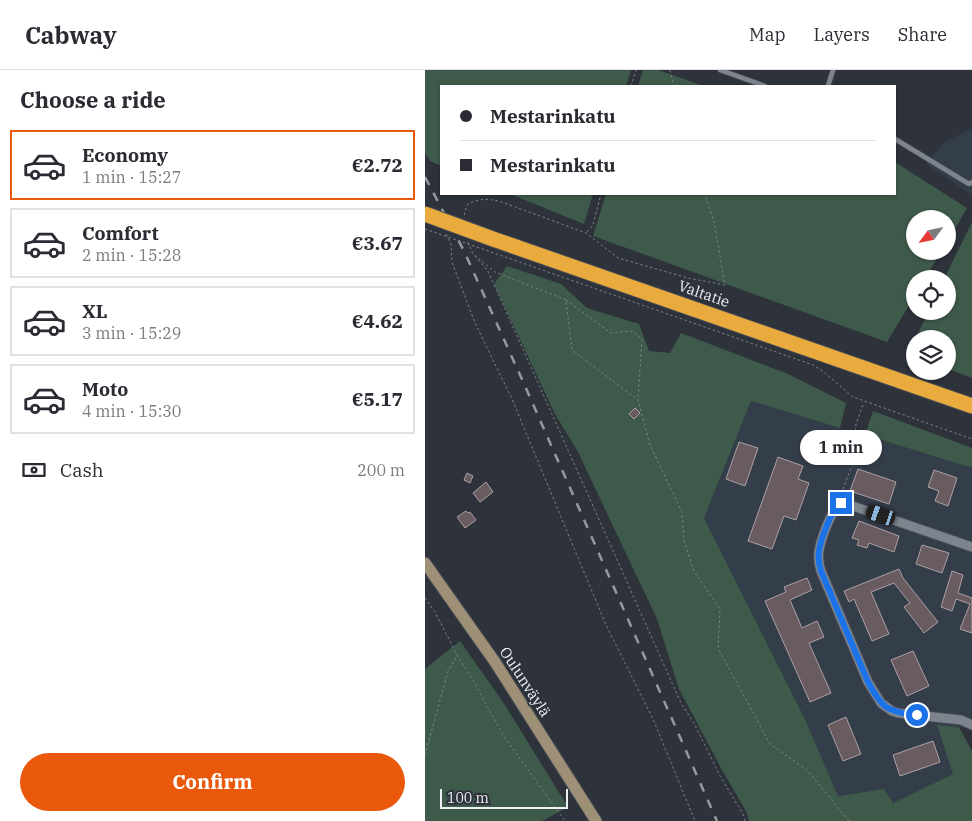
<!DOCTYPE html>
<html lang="en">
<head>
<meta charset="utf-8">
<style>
  body { margin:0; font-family:"IBM Plex Serif",serif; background:#f2f2f3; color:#2b2b33; height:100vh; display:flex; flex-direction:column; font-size:19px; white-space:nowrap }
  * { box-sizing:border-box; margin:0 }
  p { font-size:16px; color:#7c7c81 }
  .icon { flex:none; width:28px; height:28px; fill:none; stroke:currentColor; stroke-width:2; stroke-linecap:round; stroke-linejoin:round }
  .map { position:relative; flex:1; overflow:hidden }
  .drawer { display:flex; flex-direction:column; background:#fff; width:425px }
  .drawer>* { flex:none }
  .banner { position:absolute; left:15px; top:15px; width:456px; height:110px; border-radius:0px; box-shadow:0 1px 4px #0004; display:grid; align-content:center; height:110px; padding:0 20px; background:#fff }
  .needle { width:32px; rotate:237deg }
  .fabs { position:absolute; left:481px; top:140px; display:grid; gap:10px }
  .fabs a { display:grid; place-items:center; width:50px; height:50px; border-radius:50%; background:#fff; box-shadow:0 1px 4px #0004; font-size:25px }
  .scale { position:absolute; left:15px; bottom:12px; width:128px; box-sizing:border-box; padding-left:5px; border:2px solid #ecf0f5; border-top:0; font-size:14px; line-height:18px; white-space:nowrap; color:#ecf0f5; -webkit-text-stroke:4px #2d323b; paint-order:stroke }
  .end { position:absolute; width:22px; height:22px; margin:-11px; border:6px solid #1a73e8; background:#fff; box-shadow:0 0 0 2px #fff }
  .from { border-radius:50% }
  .bubble { position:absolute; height:35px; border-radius:18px; background:#fff; box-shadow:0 1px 4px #0004; font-size:16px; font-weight:800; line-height:35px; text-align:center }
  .car { position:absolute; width:15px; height:30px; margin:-15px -8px; border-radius:6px; box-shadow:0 0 4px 1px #0007; background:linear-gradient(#222 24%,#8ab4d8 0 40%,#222 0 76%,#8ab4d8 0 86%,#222 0) }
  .banner b { display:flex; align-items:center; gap:18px; height:48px; font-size:19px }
  .banner b+b { border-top:1px solid #e1e1e2 }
  .banner i { width:12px; height:12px; background:#2b2b33 }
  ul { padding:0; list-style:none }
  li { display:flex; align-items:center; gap:15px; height:70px; margin:0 10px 8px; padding:0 10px; border:2px solid #e1e1e2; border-radius:0px }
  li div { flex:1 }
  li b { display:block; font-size:19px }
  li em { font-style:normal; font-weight:800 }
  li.active { border-color:#ea580c }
  li>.icon { width:45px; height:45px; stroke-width:1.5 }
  h2 { padding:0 20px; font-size:22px; line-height:60px }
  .pay { display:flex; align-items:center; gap:12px; height:55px; padding:0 20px; font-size:19px }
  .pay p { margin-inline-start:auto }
  .primary-button { display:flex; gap:10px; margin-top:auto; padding:10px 20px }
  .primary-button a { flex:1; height:58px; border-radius:30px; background:#ea580c; color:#fff; font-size:20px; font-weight:800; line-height:58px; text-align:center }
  header { display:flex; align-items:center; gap:30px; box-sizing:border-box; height:70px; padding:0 25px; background:#fff; border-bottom:1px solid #e1e1e2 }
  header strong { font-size:24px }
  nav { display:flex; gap:28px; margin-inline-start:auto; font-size:18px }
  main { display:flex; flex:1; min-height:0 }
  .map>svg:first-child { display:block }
  .built { fill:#343d4a }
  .green { fill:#3e5a4a }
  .building { fill:#685c60; stroke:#ada0a5 }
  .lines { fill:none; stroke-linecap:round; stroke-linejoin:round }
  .lane-casing { stroke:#494d55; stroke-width:6 }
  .street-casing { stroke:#494d55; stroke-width:11 }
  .secondary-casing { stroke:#494d55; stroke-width:13 }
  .highway-casing { stroke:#494d55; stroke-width:17 }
  .path { stroke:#7d8188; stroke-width:1; stroke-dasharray:2.5 2.5; stroke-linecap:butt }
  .lane { stroke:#7e848e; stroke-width:4.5 }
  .street { stroke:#7e848e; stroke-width:9 }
  .secondary { stroke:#9e9076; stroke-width:11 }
  .highway { stroke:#eaab3e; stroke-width:15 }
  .rail { stroke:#9599a0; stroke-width:2.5; stroke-dasharray:9 9; stroke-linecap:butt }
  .highway-bridge-casing { stroke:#494d55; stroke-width:17; stroke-linecap:butt }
  .path-bridge { stroke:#7d8188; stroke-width:1; stroke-dasharray:2.5 2.5; stroke-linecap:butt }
  .highway-bridge { stroke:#eaab3e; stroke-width:15 }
  .route { stroke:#1a73e8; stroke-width:6 }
  .labels { text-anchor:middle; stroke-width:4; stroke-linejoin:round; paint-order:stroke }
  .street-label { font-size:15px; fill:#ecf0f5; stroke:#2d323b }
</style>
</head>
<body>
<header>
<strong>Cabway</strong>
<nav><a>Map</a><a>Layers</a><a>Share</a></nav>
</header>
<main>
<section class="drawer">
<h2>Choose a ride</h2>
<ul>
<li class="active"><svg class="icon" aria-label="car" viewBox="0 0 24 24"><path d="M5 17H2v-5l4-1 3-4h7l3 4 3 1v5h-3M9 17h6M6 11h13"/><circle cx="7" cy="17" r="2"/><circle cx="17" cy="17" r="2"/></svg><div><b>Economy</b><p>1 min · 15:27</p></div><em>€2.72</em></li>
<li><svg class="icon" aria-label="car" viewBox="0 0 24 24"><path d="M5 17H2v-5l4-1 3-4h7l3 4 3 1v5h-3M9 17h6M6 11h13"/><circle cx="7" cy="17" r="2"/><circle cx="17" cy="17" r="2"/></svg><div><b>Comfort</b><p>2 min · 15:28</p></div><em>€3.67</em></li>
<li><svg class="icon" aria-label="car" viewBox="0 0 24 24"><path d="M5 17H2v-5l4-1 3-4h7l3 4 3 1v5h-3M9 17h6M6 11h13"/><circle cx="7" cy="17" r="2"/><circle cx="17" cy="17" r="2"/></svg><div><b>XL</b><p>3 min · 15:29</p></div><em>€4.62</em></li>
<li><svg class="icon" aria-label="car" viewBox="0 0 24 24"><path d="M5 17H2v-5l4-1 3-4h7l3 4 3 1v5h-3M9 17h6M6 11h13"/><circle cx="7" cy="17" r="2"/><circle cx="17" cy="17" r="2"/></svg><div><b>Moto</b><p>4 min · 15:30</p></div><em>€5.17</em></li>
</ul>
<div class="pay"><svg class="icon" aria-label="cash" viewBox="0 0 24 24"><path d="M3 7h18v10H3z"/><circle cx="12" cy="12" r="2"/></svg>Cash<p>200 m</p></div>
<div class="primary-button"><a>Confirm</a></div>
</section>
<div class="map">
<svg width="547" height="751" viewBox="0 0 547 751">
  <rect width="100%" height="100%" fill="#2d323b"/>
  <path class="built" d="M547,58V125L501,94L519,72Z
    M326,331L547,398V658L513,655L528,704L468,733L459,719L413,726L380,649L279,448Z"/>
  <path class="green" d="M0,0H206L201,16H16V96L5,91L0,83Z
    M218,0H233L279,16H213Z
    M470,92L542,138L523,171L522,149H490V181H516L500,209H490V225L462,272L168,166L181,124H470Z
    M85,124H168L159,154Z
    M547,152V308L523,299L522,269H490L504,241H522V209H519Z
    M82,196L136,214L162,238L214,254L224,281L245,283L256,263L363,304L421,333L415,358L326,331L279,448L380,649L413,726L459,719L468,733L528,704L512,655L534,657L547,681V751H324L322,743L296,698L254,619L232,549L153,382L130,344L69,214Z
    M448,341L547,378V398L440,365Z
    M35,571L78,632L143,737L117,751H0V599Z"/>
  <path class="building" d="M210,338L215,343L209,349L204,344Z
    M314,372L333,378L320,416L301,409Z
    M353,387L378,396L373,409L384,413L371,450L359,446L347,479L323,471Z
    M433,399L471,412L464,434L425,421Z
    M509,400L532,408L523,436L510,431L514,421L503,417Z
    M42,403L48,406L45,413L39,410Z
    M61,412L68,422L55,432L48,423Z
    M41,441L43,443L45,442L51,450L40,458L32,447Z
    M434,451L474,466L469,482L444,473L442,478L432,475L434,470L427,468Z
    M497,475L524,483L517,503L491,494Z
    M474,499L478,508L513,552L499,563L479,537L485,533L469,513L446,522L464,564L447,571L429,529L424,532L419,521Z
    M527,501L538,505L533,523L547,528V563L535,559L545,534L531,529L527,541L516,537Z
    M382,508L387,520L365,530L377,558L392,551L399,567L384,573L406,623L385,632L340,531L361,522L359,517Z
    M488,581L504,616L482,626L466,590Z
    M421,647L436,684L418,691L403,655Z
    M508,671L515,692L475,706L468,685Z"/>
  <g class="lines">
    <g class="lane-casing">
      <path id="lane" d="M295,0L340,16
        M403,16L408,0
        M470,69L544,114L547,112"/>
    </g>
    <g class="street-casing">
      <path id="street" d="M547,477L419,433H416C406,440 396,469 394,481C393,488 394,495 396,501L443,612L456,633L467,641L473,643L536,650L547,655"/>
    </g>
    <g class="secondary-casing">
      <path id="secondary" d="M0,493L70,592L171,751"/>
    </g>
    <g class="highway-casing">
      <path id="highway" d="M68,169L547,336"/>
    </g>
    <path class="path" d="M245,0L249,16
      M206,16L211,0
      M39,145L42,135C53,128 62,129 74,131L161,163L193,188L263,208L300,215L289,152L280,124
      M162,162L168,155L176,124
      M21,164L26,174L27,192L50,253L87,329L181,555L228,649L270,751
      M43,172L48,184L70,202L141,230L147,280L213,330L225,375L257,442L259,471L269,501L295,539L293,578L345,674L382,700L424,751
      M66,182L388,295L399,302L428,327L547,369
      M50,186L63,201L256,633L270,655L295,706L318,744L320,751
      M141,230L186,263L207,261L217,269L213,330
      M416,424L427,395L431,354L439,332
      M0,528L10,542L32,585L49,612L78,665L140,751
      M0,685L23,601L32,586"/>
    <use href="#lane" class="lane"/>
    <use href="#street" class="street"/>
    <use href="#secondary" class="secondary"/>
    <use href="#highway" class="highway"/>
    <path class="rail" d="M0,107L39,181L100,316L292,751"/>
    <g class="highway-bridge-casing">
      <path id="highway-bridge" d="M0,144L68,169"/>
    </g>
    <path class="path-bridge" d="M0,159L66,182"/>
    <use href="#highway-bridge" class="highway-bridge"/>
  </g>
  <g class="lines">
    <path class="route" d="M416,433C406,440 396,469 394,481C393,488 394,495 396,501L443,612C457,638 462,642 492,645"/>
  </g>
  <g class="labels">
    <g class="street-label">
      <text transform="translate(279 224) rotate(19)" y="5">Valtatie</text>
      <text transform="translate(100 612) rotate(57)" y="5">Oulunväylä</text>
    </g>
  </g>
</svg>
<div class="fabs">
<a><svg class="needle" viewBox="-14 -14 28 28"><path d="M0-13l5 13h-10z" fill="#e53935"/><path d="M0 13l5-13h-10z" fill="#7c7c81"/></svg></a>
<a><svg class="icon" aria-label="locate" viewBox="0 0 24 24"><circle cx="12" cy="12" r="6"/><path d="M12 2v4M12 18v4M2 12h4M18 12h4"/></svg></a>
<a><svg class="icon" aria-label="layers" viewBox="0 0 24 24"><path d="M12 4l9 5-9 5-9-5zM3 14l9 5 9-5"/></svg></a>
</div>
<div class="scale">100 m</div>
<i class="end from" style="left:492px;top:645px"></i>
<i class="end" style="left:416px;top:433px"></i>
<div class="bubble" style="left:375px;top:360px;width:82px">1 min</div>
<i class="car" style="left:456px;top:445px;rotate:289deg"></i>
<div class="banner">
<b><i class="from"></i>Mestarinkatu</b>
<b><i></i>Mestarinkatu</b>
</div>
</div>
</main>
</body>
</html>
